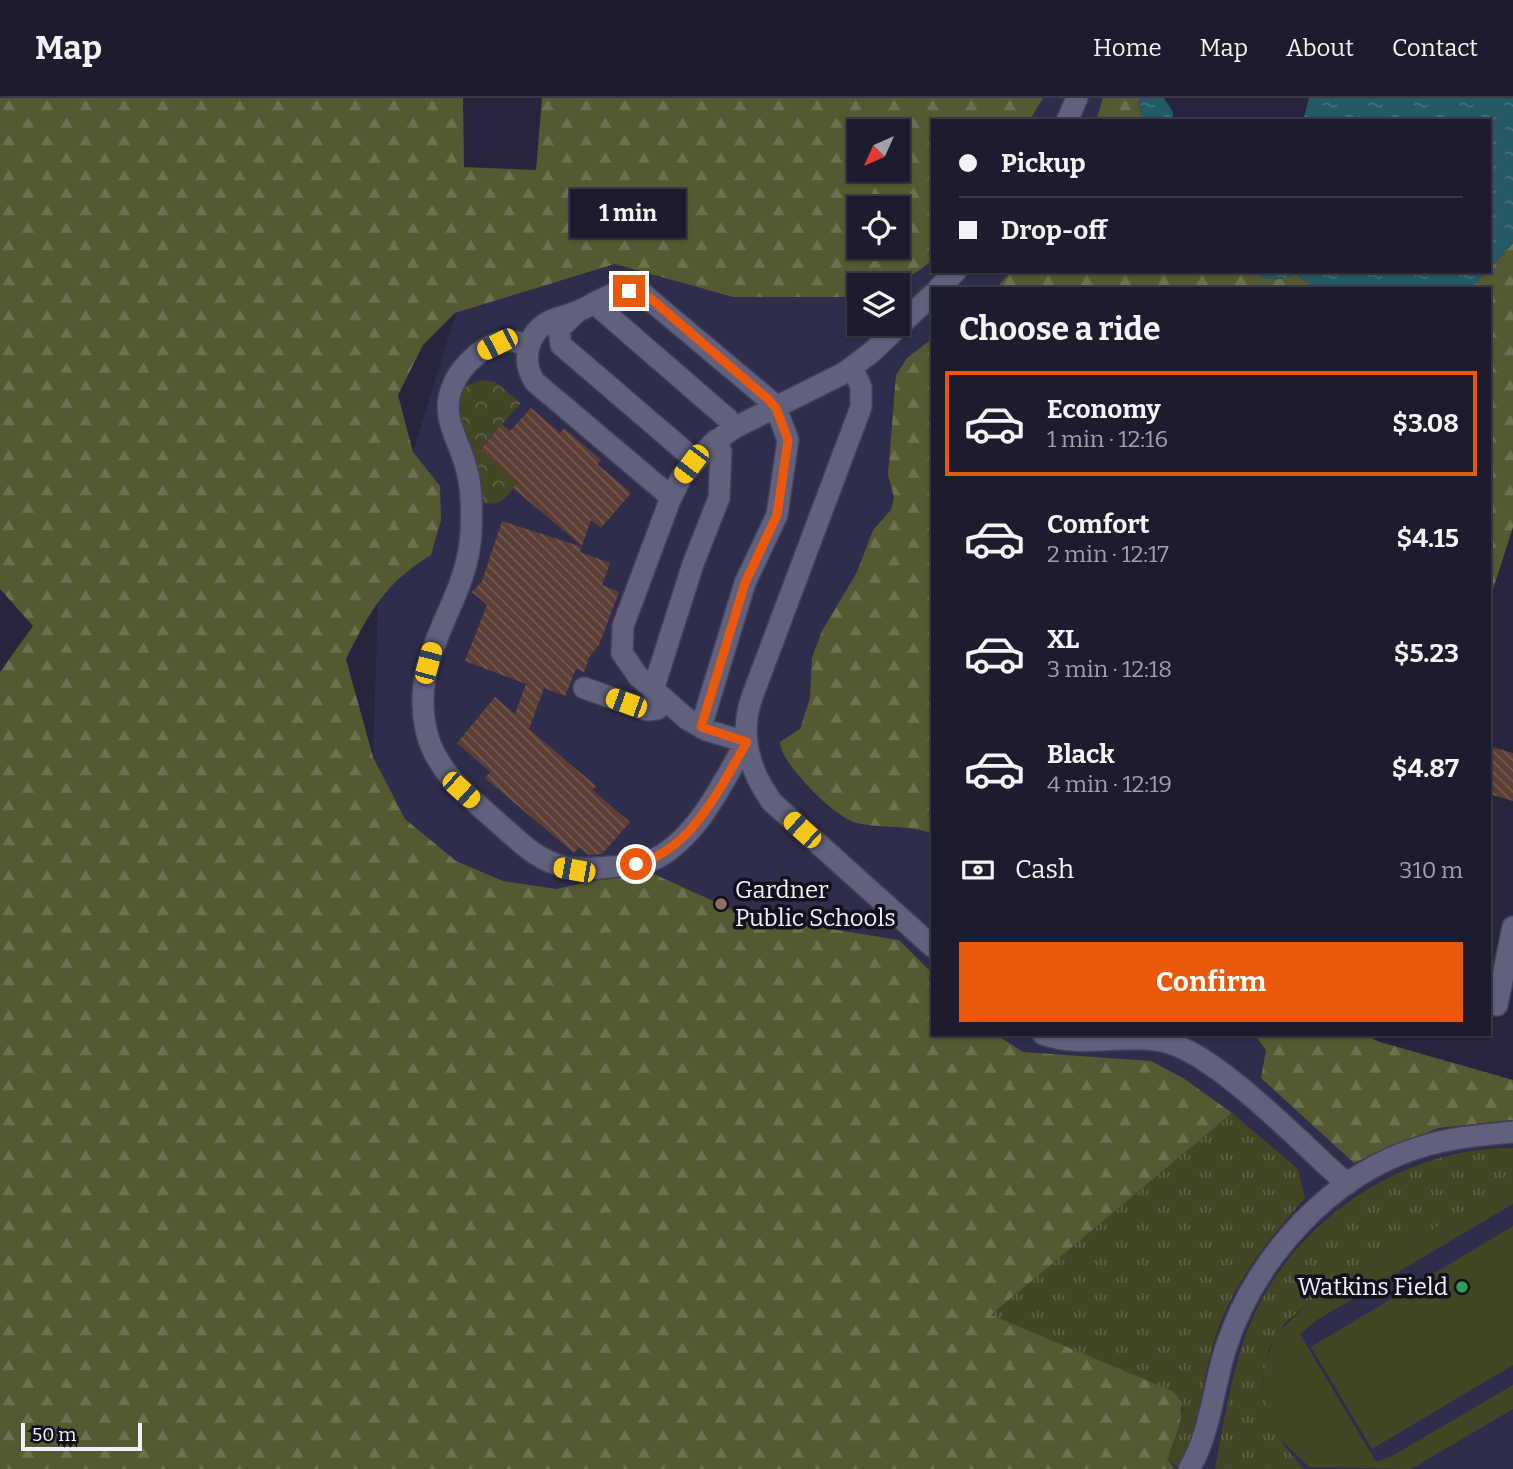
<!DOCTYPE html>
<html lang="en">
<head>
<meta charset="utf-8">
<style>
  body { margin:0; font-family:Bitter,serif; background:#252536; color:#f1f3f6; height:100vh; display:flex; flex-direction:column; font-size:26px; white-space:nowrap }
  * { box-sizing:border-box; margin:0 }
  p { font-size:23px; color:#a0a1aa }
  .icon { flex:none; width:38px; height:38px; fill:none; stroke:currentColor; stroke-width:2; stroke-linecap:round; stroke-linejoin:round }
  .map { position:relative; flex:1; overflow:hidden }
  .panel { position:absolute; left:931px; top:189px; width:560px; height:749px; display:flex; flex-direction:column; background:#1d1c2e; border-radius:0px; box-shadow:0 2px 5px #0004,0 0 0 2px #3b3a4a }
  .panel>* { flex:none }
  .top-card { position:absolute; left:931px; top:21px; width:560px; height:154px; border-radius:0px; box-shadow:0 2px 5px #0004,0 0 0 2px #3b3a4a; display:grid; align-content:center; height:154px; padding:0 28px; background:#1d1c2e }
  .needle { width:46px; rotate:225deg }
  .tools { position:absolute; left:847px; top:21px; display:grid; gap:14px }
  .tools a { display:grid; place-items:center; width:63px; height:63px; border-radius:0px; background:#1d1c2e; box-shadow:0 2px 5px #0004,0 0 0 2px #3b3a4a; font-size:35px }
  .scale { position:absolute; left:21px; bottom:18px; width:121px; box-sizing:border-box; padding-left:7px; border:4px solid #f1f1fe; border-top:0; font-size:19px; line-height:24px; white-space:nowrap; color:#f1f1fe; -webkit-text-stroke:5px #11101b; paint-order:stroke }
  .end { position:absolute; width:32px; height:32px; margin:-16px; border:9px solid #ea580c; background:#fff; box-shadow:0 0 0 4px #fff }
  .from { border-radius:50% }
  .bubble { position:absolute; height:49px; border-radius:0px; background:#1d1c2e; box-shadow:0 2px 5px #0004,0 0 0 2px #3b3a4a; font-size:23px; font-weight:700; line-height:49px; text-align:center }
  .car { position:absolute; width:21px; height:42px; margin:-21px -10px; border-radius:9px; box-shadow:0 0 5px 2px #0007; background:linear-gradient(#f5c518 24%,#345 0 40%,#f5c518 0 76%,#345 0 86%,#f5c518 0) }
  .top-card b { display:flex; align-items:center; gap:24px; height:66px; font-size:26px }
  .top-card b+b { border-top:2px solid #3b3a4a }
  .top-card i { width:18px; height:18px; background:#f1f3f6 }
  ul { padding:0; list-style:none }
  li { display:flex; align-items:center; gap:21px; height:105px; margin:0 14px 10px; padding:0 14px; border:4px solid transparent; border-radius:0px }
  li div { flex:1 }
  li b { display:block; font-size:26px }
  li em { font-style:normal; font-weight:700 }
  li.current { border-color:#ea580c }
  li>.icon { width:63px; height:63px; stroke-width:1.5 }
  h2 { padding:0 28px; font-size:32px; line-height:84px }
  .pay { display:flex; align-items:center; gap:18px; height:77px; padding:0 28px; font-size:26px }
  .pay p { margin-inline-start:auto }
  .action { display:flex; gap:14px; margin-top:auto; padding:14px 28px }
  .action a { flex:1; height:80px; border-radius:0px; background:#ea580c; color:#fff; font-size:28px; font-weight:700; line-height:80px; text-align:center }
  header { display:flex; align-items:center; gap:42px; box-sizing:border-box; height:98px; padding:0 35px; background:#1d1c2e; border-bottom:2px solid #3b3a4a }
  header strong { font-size:33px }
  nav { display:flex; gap:38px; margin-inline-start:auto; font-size:24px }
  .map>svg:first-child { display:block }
  .built { fill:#2f2d4c }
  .grass { fill:url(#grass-tufts) }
  .forest { fill:url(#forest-firs); fill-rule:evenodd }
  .park { fill:url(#park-crowns) }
  .pitch { fill:#424625 }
  .water { fill:url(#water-ripples) }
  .building { fill:url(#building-back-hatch) }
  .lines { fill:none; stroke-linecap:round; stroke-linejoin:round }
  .minor-casing { stroke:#424054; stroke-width:24 }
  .minor { stroke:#61607d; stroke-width:21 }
  .route { stroke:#ea580c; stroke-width:9 }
  .education-dot { fill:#8d6e63; stroke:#11101b; stroke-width:2.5 }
  .leisure-dot { fill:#2e9e5b; stroke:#11101b; stroke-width:2.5 }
  .labels { text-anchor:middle; stroke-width:7; stroke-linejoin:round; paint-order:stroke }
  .poi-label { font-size:24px; fill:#f1f1fe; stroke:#11101b; text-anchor:start }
</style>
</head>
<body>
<header>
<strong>Map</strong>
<nav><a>Home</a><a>Map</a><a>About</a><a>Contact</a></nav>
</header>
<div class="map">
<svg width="1513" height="1371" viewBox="0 0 1513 1371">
  <defs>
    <pattern id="grass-tufts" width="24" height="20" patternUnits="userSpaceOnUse" patternTransform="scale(1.75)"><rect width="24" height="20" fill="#424625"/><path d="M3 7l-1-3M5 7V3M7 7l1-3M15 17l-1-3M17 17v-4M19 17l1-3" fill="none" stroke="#5e6146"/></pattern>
    <pattern id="forest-firs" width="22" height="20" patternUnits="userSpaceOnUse" patternTransform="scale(1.75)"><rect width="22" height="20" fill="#545931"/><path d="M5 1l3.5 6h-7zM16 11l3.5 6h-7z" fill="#6d7150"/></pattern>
    <pattern id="park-crowns" width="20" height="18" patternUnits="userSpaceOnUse" patternTransform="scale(1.75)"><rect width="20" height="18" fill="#424625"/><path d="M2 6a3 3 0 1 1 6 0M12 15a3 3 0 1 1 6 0" fill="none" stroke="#5e6146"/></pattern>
    <pattern id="water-ripples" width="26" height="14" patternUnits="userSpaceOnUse" patternTransform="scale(1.75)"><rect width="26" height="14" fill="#255966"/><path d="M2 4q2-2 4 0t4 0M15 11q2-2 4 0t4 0" fill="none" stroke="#45717d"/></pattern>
    <pattern id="building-back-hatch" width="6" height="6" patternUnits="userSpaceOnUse" patternTransform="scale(1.75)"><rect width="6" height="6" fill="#5c3e35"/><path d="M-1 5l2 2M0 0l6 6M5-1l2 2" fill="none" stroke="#745a53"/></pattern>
  </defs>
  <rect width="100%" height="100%" fill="#27253e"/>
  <path class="built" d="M969,0H1129L1119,23H958Z
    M933,116V173H1036L1025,191H933V936H1337L1513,999V1371H742L371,725L378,505L413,354L456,215L616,166L733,199H859V226H898V187H873L898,149Z"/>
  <path class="grass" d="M1232,1015L1298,1071L1305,1100C1265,1145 1228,1191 1212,1250C1201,1289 1199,1334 1177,1369L1167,1361L1183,1311L991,1217Z
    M1513,1050V1084L1307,1206L1285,1225L1269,1251L1263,1280L1262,1295L1285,1349L1304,1371H1215C1225,1320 1232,1265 1254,1217C1299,1119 1405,1049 1513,1050Z"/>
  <path class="forest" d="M0,0H463L464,69L536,72L542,0H1043L1029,23H933V161C909,183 891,187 859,187V199H733L615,166L455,215L423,247L398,297L413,354L440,388L441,422L431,457C385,485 370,513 346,561L373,659L405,721L456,763L503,783L556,791L645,772L744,817L899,842L933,876V936H995L1023,954L1151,963L1183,980L1232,1015L991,1217L1172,1293C1192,1310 1174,1339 1167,1361L1175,1371H0V574L33,528L0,491ZM859,33H898V72H859ZM859,110H898V149H859Z
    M1103,0H1141L1138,5L1143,23H1096Z
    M1513,145V429L1489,504V191H1471Z
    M1012,173H1248C1266,181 1278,185 1296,176L1317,191H995Z
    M933,240V736C910,726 881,731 857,725C836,721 780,665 780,644L800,631L810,600L812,560L822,533L857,474L873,432L891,412L894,399L888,377L896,277L907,260Z
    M1254,936H1374L1373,941L1380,944L1513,982V1022L1438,1030L1354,1065L1261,980L1266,952Z"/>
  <path class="park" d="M481,282L495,284L521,305L480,351L518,384C505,401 499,411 478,403L455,324L460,291Z"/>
  <path class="pitch" d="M1513,1084V1106L1317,1222L1300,1236L1376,1364L1392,1358L1513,1287V1311L1411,1371L1309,1369L1276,1337L1262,1295L1265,1265L1276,1237L1307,1206Z
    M1513,1128V1267L1372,1351L1311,1249Z"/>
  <path class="water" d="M1141,0H1164L1173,14V23H1143L1138,5Z
    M1309,0H1513V145L1489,171V23H1303Z
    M1248,173H1488L1471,191H1317L1296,176C1278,185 1266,181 1248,173Z"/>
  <path class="building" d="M531,310L560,335L564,330L601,362L597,366L631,395L601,430L591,422L582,448L513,390L518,384L480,352L502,326L510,333Z
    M502,423L582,449L580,454L610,465L602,487L619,494L599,547L590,558L584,574L576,571L565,598L544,590L529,631L596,688L592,692L630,724L602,756L589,757L579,749L574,755L485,680L490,674L457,645L495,599L515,616L526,586L465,563L487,507L472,494L482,483Z
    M1489,648L1513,655V703L1489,696Z"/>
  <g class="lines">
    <g class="minor-casing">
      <path id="minor" d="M1067,23L1077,0
        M938,191L956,173
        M594,205L728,321L733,331
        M576,215L559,231L561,247L695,362
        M529,248C523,246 516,243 509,243C487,242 461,268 453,287C438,321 462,344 468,377C472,396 472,416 471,435C467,508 409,553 426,632C435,672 466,696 495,722C537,760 552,776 610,769C626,768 643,767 657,760C699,737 723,684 746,644L706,632L687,621L638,578L622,555L623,528L670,402L682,378L712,346L734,330L844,275L872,254L933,196
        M852,269L861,289V309L752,599C739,636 749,672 772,704L933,849
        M671,399L535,284C521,264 527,234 550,223C559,219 568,218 576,214C600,205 616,186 643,196L768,301L776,310L788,342L777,417L745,485L701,629
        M584,590L647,612L657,611L666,603
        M653,592L693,466L719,400L721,353L716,342
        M1497,907L1513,829
        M1043,936C1081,951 1126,934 1166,944C1218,957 1304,1048 1347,1086
        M1189,1371C1211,1334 1213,1290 1226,1249C1256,1159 1331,1075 1424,1048C1453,1039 1483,1037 1513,1034"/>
    </g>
    <use href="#minor" class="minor"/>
  </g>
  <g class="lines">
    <path class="route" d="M629,193L650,200L768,301L776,310L788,342L777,417L745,485L701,629L747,644C720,689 692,753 636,766"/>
  </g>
  <circle class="education-dot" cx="721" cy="806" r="7"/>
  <circle class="leisure-dot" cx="1462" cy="1189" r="7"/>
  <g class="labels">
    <g class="poi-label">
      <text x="735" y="800">Gardner<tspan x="735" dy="28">Public Schools</tspan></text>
      <text x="1448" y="1197" text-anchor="end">Watkins Field</text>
    </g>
  </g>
</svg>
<div class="tools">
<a><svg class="needle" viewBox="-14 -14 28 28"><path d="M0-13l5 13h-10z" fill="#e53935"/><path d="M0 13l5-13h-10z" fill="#a0a1aa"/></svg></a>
<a><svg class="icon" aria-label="locate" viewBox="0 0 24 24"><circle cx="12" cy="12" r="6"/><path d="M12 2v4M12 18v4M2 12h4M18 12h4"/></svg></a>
<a><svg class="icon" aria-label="layers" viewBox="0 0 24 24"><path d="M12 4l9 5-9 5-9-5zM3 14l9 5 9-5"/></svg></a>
</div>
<div class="scale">50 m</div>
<i class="end from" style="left:636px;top:766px"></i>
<i class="end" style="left:629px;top:193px"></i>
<div class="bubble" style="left:570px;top:91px;width:116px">1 min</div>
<i class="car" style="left:497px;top:246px;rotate:243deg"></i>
<i class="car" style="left:691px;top:366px;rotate:217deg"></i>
<i class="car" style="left:428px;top:565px;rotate:15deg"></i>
<i class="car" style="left:626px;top:605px;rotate:290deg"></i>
<i class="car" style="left:461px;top:692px;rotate:132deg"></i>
<i class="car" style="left:802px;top:732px;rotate:312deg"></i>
<i class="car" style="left:574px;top:772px;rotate:280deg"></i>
<div class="top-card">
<b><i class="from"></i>Pickup</b>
<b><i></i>Drop-off</b>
</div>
<section class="panel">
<h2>Choose a ride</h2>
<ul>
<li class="current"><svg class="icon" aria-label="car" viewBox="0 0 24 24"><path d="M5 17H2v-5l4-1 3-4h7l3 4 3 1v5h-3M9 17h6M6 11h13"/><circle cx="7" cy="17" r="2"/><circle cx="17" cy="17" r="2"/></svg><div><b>Economy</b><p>1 min · 12:16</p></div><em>$3.08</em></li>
<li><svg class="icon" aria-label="car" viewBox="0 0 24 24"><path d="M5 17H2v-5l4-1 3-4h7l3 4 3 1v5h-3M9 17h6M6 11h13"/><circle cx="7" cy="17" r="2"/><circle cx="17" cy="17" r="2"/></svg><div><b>Comfort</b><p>2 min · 12:17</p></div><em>$4.15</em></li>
<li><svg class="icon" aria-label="car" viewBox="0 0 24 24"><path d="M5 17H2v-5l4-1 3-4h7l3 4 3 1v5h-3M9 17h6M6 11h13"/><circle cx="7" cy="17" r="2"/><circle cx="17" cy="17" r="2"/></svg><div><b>XL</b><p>3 min · 12:18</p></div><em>$5.23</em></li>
<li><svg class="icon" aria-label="car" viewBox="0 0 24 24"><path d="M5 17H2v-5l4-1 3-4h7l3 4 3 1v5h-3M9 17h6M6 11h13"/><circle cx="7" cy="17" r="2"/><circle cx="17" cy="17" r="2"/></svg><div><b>Black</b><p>4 min · 12:19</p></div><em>$4.87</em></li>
</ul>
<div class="pay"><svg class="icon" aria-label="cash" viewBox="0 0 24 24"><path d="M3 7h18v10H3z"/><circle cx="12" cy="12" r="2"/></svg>Cash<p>310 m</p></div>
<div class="action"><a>Confirm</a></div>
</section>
</div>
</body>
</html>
